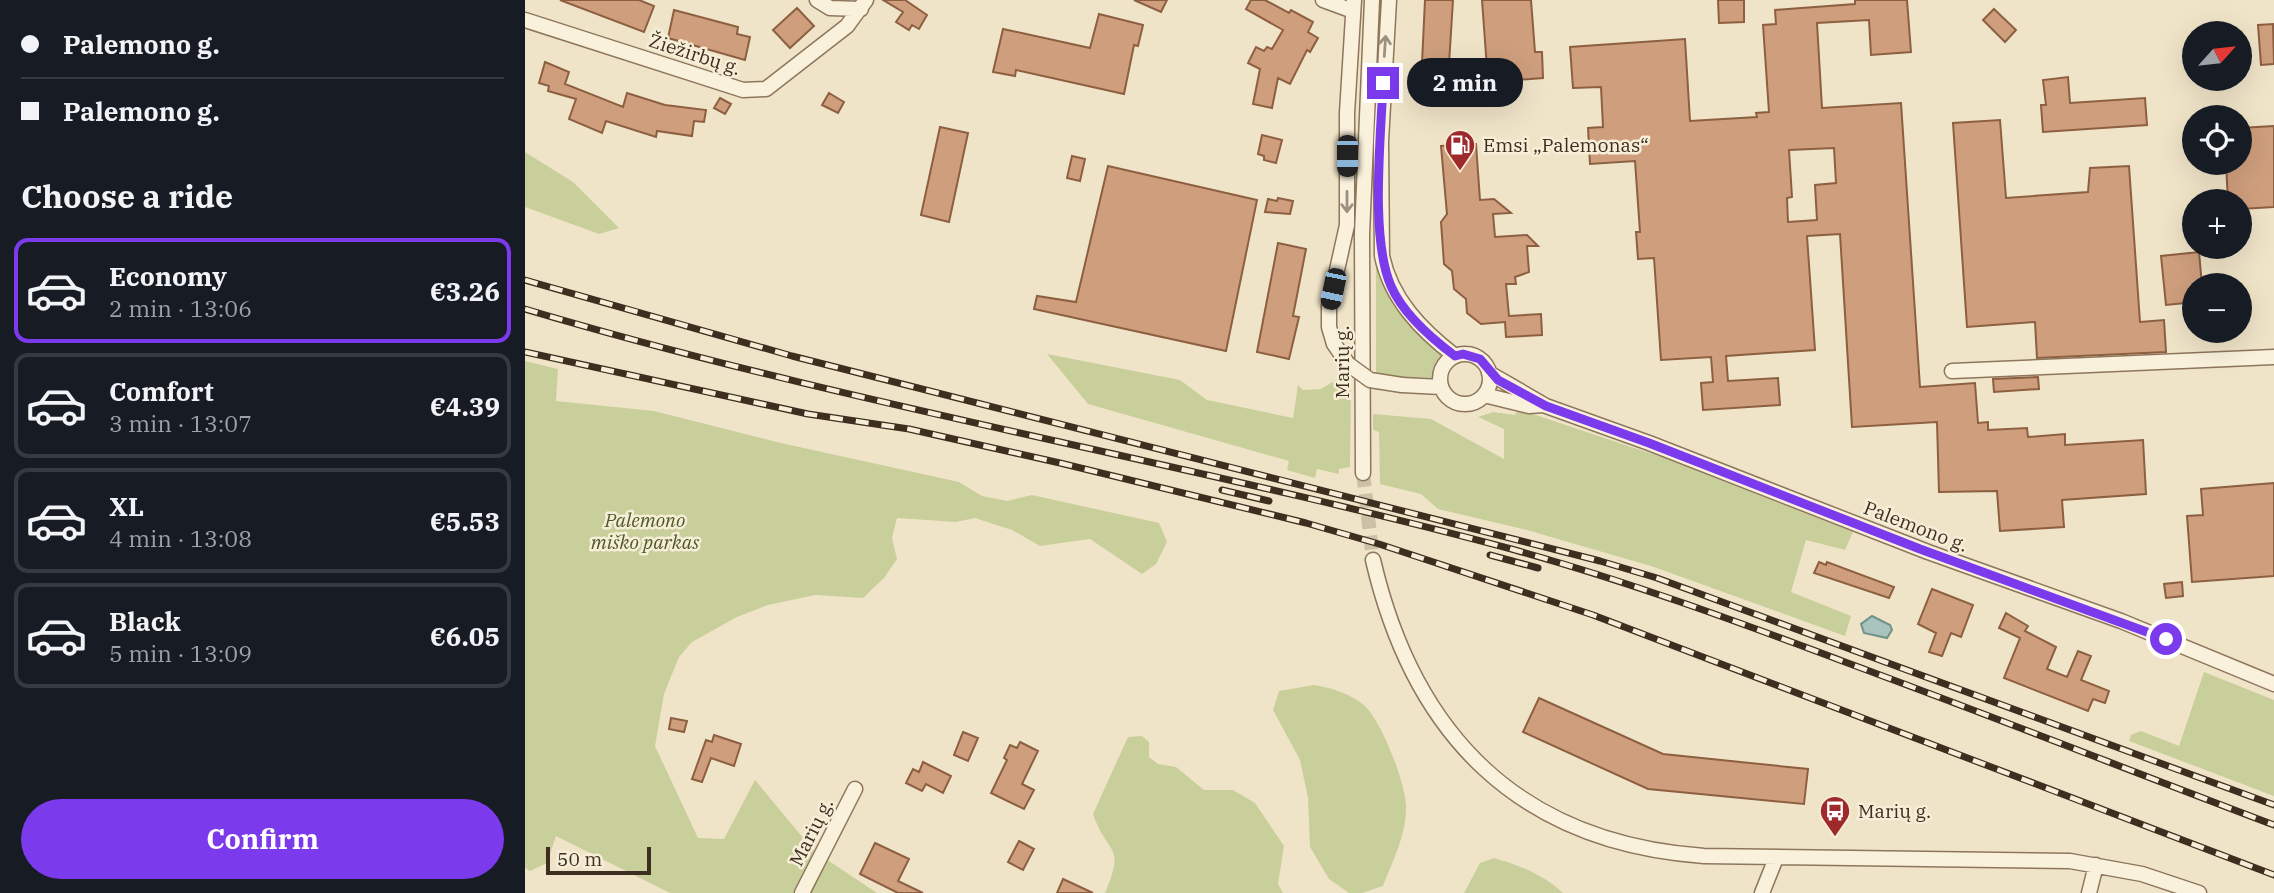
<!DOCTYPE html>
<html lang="en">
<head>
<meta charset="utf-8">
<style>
  body { margin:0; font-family:"IBM Plex Serif",serif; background:#20242c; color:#f1f3f6; height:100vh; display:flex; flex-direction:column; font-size:26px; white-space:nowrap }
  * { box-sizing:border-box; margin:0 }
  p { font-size:23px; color:#9ea1a6 }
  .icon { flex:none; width:38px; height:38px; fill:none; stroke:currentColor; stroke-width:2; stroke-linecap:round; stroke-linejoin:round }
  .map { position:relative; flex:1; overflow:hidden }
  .sheet { display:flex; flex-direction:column; background:#171b24; width:525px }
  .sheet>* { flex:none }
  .top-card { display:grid; align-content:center; height:154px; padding:0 21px; background:#171b24 }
  .needle { width:46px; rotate:63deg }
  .tools { position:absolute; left:1657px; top:21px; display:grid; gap:14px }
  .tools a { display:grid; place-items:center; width:70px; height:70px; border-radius:50%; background:#171b24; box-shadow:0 7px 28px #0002; font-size:35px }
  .scale { position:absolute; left:21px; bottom:18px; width:105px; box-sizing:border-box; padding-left:7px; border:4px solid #3d2e20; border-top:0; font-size:19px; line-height:24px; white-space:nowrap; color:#3d2e20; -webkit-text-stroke:5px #f7eed8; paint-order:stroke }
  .end { position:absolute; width:32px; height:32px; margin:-16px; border:9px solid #7c3aed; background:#fff; box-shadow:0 0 0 4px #fff }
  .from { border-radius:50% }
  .bubble { position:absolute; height:49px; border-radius:24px; background:#171b24; box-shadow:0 7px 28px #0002; font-size:23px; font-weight:800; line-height:49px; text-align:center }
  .car { position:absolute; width:21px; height:42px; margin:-21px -10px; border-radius:9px; box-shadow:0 0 5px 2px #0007; background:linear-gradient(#222 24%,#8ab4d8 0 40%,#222 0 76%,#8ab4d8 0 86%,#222 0) }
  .top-card b { display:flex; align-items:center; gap:24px; height:66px; font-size:26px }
  .top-card b+b { border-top:2px solid #363941 }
  .top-card i { width:18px; height:18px; background:#f1f3f6 }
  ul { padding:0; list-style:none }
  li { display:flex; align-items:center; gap:21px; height:105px; margin:0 14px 10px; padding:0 7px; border:4px solid #363941; border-radius:14px }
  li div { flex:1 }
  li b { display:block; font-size:26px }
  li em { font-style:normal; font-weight:800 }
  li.selected { border-color:#7c3aed }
  li>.icon { width:63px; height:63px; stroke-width:1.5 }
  h2 { padding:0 21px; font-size:32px; line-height:84px }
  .primary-button { display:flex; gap:14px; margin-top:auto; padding:14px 21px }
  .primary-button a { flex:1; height:80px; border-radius:42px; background:#7c3aed; color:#fff; font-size:28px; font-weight:800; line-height:80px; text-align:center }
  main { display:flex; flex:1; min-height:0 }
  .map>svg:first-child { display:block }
  .green { fill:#c9cf9b }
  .water { fill:#a9c4bc; stroke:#6f938a; stroke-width:2 }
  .building { fill:#cf9f7d; stroke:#8d5f41; stroke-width:2; fill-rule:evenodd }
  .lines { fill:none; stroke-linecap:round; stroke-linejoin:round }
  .minor-tunnel { stroke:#ccc0a6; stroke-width:14; stroke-dasharray:14 7; stroke-linecap:butt }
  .minor-casing { stroke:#8d765c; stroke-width:17 }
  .minor { stroke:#faf1dc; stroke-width:14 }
  .rail-casing { stroke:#3d2e20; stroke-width:7 }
  .rail { stroke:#f7eed8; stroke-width:4.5; stroke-dasharray:13; stroke-linecap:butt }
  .minor-bridge-casing { stroke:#8d765c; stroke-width:17; stroke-linecap:butt }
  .minor-bridge { stroke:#faf1dc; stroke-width:14 }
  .oneway { stroke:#9c907e }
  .route { stroke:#7c3aed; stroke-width:9 }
  .labels { text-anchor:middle; stroke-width:5; stroke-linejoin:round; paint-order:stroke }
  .street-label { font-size:19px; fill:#3d2e20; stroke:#f7eed8 }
  .poi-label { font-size:19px; fill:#3d2e20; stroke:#f7eed8; text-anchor:start }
  .park-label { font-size:19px; font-style:italic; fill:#4d5a26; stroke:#f7eed8 }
</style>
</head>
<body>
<main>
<section class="sheet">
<div class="top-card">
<b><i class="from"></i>Palemono g.</b>
<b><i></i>Palemono g.</b>
</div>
<h2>Choose a ride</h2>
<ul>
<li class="selected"><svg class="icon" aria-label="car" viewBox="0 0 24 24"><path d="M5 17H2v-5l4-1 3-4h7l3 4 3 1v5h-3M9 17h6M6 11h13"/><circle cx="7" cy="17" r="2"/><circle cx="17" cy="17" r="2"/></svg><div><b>Economy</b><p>2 min · 13:06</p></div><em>€3.26</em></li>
<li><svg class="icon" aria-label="car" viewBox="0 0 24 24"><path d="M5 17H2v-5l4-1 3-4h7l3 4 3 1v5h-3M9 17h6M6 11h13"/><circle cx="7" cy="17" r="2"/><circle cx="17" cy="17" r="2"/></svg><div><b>Comfort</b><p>3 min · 13:07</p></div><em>€4.39</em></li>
<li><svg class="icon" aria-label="car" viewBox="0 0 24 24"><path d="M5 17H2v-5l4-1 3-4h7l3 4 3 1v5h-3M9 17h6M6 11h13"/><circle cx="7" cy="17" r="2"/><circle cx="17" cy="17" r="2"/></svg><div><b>XL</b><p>4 min · 13:08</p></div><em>€5.53</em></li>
<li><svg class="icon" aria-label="car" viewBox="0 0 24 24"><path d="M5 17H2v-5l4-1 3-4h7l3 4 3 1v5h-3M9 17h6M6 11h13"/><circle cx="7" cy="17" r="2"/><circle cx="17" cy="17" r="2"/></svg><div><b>Black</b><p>5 min · 13:09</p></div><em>€6.05</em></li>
</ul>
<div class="primary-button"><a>Confirm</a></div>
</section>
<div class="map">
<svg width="1749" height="893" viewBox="0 0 1749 893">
  <rect width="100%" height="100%" fill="#f0e4c8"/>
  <path class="green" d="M0,152L48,182L94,228L74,234L0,207Z
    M851,258C863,304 887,323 919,356L912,364L908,378L851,376Z
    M522,354L655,380L682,400L768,418L773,385L778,390L796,389L817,376L826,381L825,467L814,469V474L792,469L790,478L762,470L764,461L563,404Z
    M0,361L33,369L31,401L129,411L256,443L434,482L457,496L482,501L507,495L634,523L642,542L631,564L617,574L565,539L515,546L487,530L450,518L431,522L372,518L367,538L372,559L359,578L338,598L290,595L243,605L212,617L167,642L154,657L139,694L130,746L173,838L199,839L230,780L289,851L352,893H145L31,836L22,863L5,871L0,868Z
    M993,409L1145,460L1328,532L1320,550L1281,540L1266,592L1326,616L1320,636L1129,567L1002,530L913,509L896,494L855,484L854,432L848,430V414L906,419L979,459V429L953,417L968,412L990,415Z
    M1679,672L1749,700V796L1604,741L1606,735L1616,731L1654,746Z
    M789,685C807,688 824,693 839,705C856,720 882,785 881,809C881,835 867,863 858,886L837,893H824L804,879L785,847L783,798L775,760L748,710L754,691Z
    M617,736L624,742V757L633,764L651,767L679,790H708L730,803L759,846L753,884L758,893H580C601,843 583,857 568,814L603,737Z
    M969,858C994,865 1019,875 1038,893H939L955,863Z"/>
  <path class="water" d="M1347,616L1365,625L1367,630L1362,638L1339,633L1336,624Z"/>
  <path class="building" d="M35,0H114L129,6L119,32Z
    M358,0H380L402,15L394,29L387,25L384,30L371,22L378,12Z
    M609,0H642L636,12Z
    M726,0H740L764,13L766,10L788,22L783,32L793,38L785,52L782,50L765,84L753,78L747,108L728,104L735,69L723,63L731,47L739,51L742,47L747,49L758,30L721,9Z
    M900,0H928L924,64L897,63Z
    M957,0H1006L1010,52H1017L1018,78L963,82Z
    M1193,0H1219V22L1194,23Z
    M1330,0H1382L1386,52L1346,55L1344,20L1292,23L1297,108L1376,103L1395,387L1450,383L1453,423L1463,422V430L1502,428L1503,437L1540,434V445L1618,440L1621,494L1537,500L1539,527L1475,531L1472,491L1414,492L1412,422L1327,427L1315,234L1282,236L1290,350L1201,356L1203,381L1253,378L1255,405L1178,410L1176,383L1188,382L1186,357L1136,360L1129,258L1113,259L1111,232H1115L1110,161L1065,164L1063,128L1078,127L1076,87L1048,88L1045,47L1160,39L1165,121L1232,117L1231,113L1244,112L1238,25L1251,24L1250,10L1330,4ZM1309,148L1311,183L1290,185L1292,220L1263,222L1262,198L1267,197L1264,150Z
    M272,8L289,26L265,48L248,30Z
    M1469,9L1491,30L1480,42L1458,20Z
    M149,10L213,27L212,34L225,37L220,60L143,38Z
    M574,14L618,25L613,46L609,45L599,94L491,70L490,76L468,72L478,29L565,48Z
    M1748,24L1749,64L1736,65L1733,25Z
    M20,62L44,72L40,84L98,107L102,93L140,105L181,110L179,122L169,121L167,136L132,131L131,137L81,121L77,133L44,119L51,99L23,91L24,86L14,83Z
    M1543,77L1545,103L1620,98L1622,125L1518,132L1516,105H1521L1518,80Z
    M304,93L319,102L313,113L297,105Z
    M195,98L206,104L200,114L189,108Z
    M1475,120L1481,198L1563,192L1565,168L1604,166L1615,322L1639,320L1641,352L1512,358L1510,322L1442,327L1428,123Z
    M1749,126V207L1715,209V201H1703L1701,163H1715V128Z
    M415,127L443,133L424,222L396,215Z
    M737,135L757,140L751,163L739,160V156L733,154Z
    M951,144L955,200L969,199L986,213L968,214L970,237L1002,235L1013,246H1002L1004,272L990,277L991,284H981L984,316L1016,314L1017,335L981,337L980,322L956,324L942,313L941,299L929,289L927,271L919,264L916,222L922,214L916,146Z
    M547,156L560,159L555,181L542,178Z
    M583,166L732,200L701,351L509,309L512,296L551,302Z
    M753,198L768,201L765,214L740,212L743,199L752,201Z
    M753,243L781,249L768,316L774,317L764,359L732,352Z
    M1674,252L1677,285H1670V302L1641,305L1636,256Z
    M1513,377L1514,389L1469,392L1468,379Z
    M1749,483V576L1667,582L1662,516L1678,515L1676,489Z
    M1294,562L1301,565L1302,562L1369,587L1364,598L1289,573Z
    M1657,582L1658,596L1641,598L1639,584Z
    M1407,589L1448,605L1436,637L1426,633L1417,656L1404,652L1411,633L1393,624Z
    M1481,613L1503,626L1500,631L1531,647L1522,669L1542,677L1553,651L1566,656L1556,680L1584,691L1580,703L1568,699L1563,711L1479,678L1495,638L1474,628Z
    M1014,698L1138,754L1283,769L1279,804L1123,789L998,732Z
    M146,718L162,721L159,732L144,729Z
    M438,732L453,738L443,761L429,755Z
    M189,735L216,744L209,766L186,758L177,782L167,779L181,740L187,742Z
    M495,742L513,751L497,784L509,790L499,809L466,793L482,760L479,758L485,745L492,748Z
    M398,762L426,776L418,793L401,784L397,791L381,783L388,769L394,772Z
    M494,841L509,849L498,870L483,862Z
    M350,843L384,859L373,881L398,893H373L335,874Z
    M538,879L568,893H532Z"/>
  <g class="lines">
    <path class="minor-tunnel" d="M838,473L848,560"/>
    <g class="minor-casing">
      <path id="minor" d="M292,0L305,8L336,9
        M798,0L828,11
        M864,0L856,141L857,256C866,299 896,330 930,356
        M0,20L218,90L241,89L322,26L341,0
        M915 379a25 25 0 1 1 50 0a25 25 0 1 1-50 0Z
        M823,364L809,344L804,327V306L822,225V113L829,0
        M1427,371L1749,357
        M964,373L1021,406L1124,443L1403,552L1596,621L1749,684
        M877,385L916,387
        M959,395L1004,406L1018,405
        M838,473L837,234L847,0
        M848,560C889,736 995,843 1179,856L1545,861L1617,874L1674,893
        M277,893L330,789
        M1237,893L1251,858
        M1564,893L1571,865"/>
    </g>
    <use href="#minor" class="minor"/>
    <g class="rail-casing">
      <path id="rail" d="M0,280L267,356L1075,561L1132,578L1749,805
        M0,309C326,406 662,462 990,550C1102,581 1211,621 1320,662C1464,715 1606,771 1749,825
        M0,352L283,414L384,429L535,463L781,523L854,544L1068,615L1749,875
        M697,490L744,501
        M965,555L1013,568"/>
    </g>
    <use href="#rail" class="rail"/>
    <g class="minor-bridge-casing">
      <path id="minor-bridge" d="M823,364L845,380L877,385"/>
    </g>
    <use href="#minor-bridge" class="minor-bridge"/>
  </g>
  <defs><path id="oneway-shaft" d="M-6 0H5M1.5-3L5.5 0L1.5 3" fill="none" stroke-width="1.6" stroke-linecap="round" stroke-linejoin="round" transform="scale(1.75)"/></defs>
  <g class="oneway">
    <use href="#oneway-shaft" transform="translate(860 46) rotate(-86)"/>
    <use href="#oneway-shaft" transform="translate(822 202) rotate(90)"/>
  </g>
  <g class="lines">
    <path class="route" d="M858,83C856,137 845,238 866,286C878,314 906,338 930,356L938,354L955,359L973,380L1021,406L1124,443L1395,549L1641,639"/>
  </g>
  <defs>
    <g id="fuel-pin" transform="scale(1.575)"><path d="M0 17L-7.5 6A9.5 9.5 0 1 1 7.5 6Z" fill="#9e2a2b" stroke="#f7eed8"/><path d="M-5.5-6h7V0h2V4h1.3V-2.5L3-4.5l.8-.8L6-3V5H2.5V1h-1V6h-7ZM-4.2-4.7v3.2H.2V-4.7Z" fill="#fff"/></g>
    <g id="bus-pin" transform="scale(1.575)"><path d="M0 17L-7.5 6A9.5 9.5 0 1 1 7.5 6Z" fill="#9e2a2b" stroke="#f7eed8"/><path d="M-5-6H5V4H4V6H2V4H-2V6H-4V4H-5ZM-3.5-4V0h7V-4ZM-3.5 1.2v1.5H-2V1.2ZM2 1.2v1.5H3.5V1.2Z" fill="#fff"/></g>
  </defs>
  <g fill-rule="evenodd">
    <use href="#fuel-pin" x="935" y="145"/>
    <use href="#bus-pin" x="1310" y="811"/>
  </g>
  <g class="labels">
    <g class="street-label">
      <text transform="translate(170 54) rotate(18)" y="7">Žiežirbų g.</text>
      <text transform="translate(817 362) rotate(-90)" y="7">Marių g.</text>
      <text transform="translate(1391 526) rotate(21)" y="7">Palemono g.</text>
      <text transform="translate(286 832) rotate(-63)" y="7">Marių g.</text>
    </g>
    <g class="poi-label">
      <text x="958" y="152">Emsi „Palemonas“</text>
      <text x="1333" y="818">Marių g.</text>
    </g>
    <g class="park-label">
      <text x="120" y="527">Palemono<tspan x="120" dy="22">miško parkas</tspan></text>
    </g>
  </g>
</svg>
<div class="tools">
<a><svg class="needle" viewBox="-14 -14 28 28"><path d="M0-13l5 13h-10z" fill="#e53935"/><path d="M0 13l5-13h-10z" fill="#9ea1a6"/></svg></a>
<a><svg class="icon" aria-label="locate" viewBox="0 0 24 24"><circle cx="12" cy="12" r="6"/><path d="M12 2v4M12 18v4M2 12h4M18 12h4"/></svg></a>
<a>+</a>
<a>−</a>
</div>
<div class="scale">50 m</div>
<i class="end from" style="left:1641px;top:639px"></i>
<i class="end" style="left:858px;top:83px"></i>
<div class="bubble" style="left:882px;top:58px;width:116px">2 min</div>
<i class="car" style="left:822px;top:156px;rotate:180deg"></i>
<i class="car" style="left:808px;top:289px;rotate:192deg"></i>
</div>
</main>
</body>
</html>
